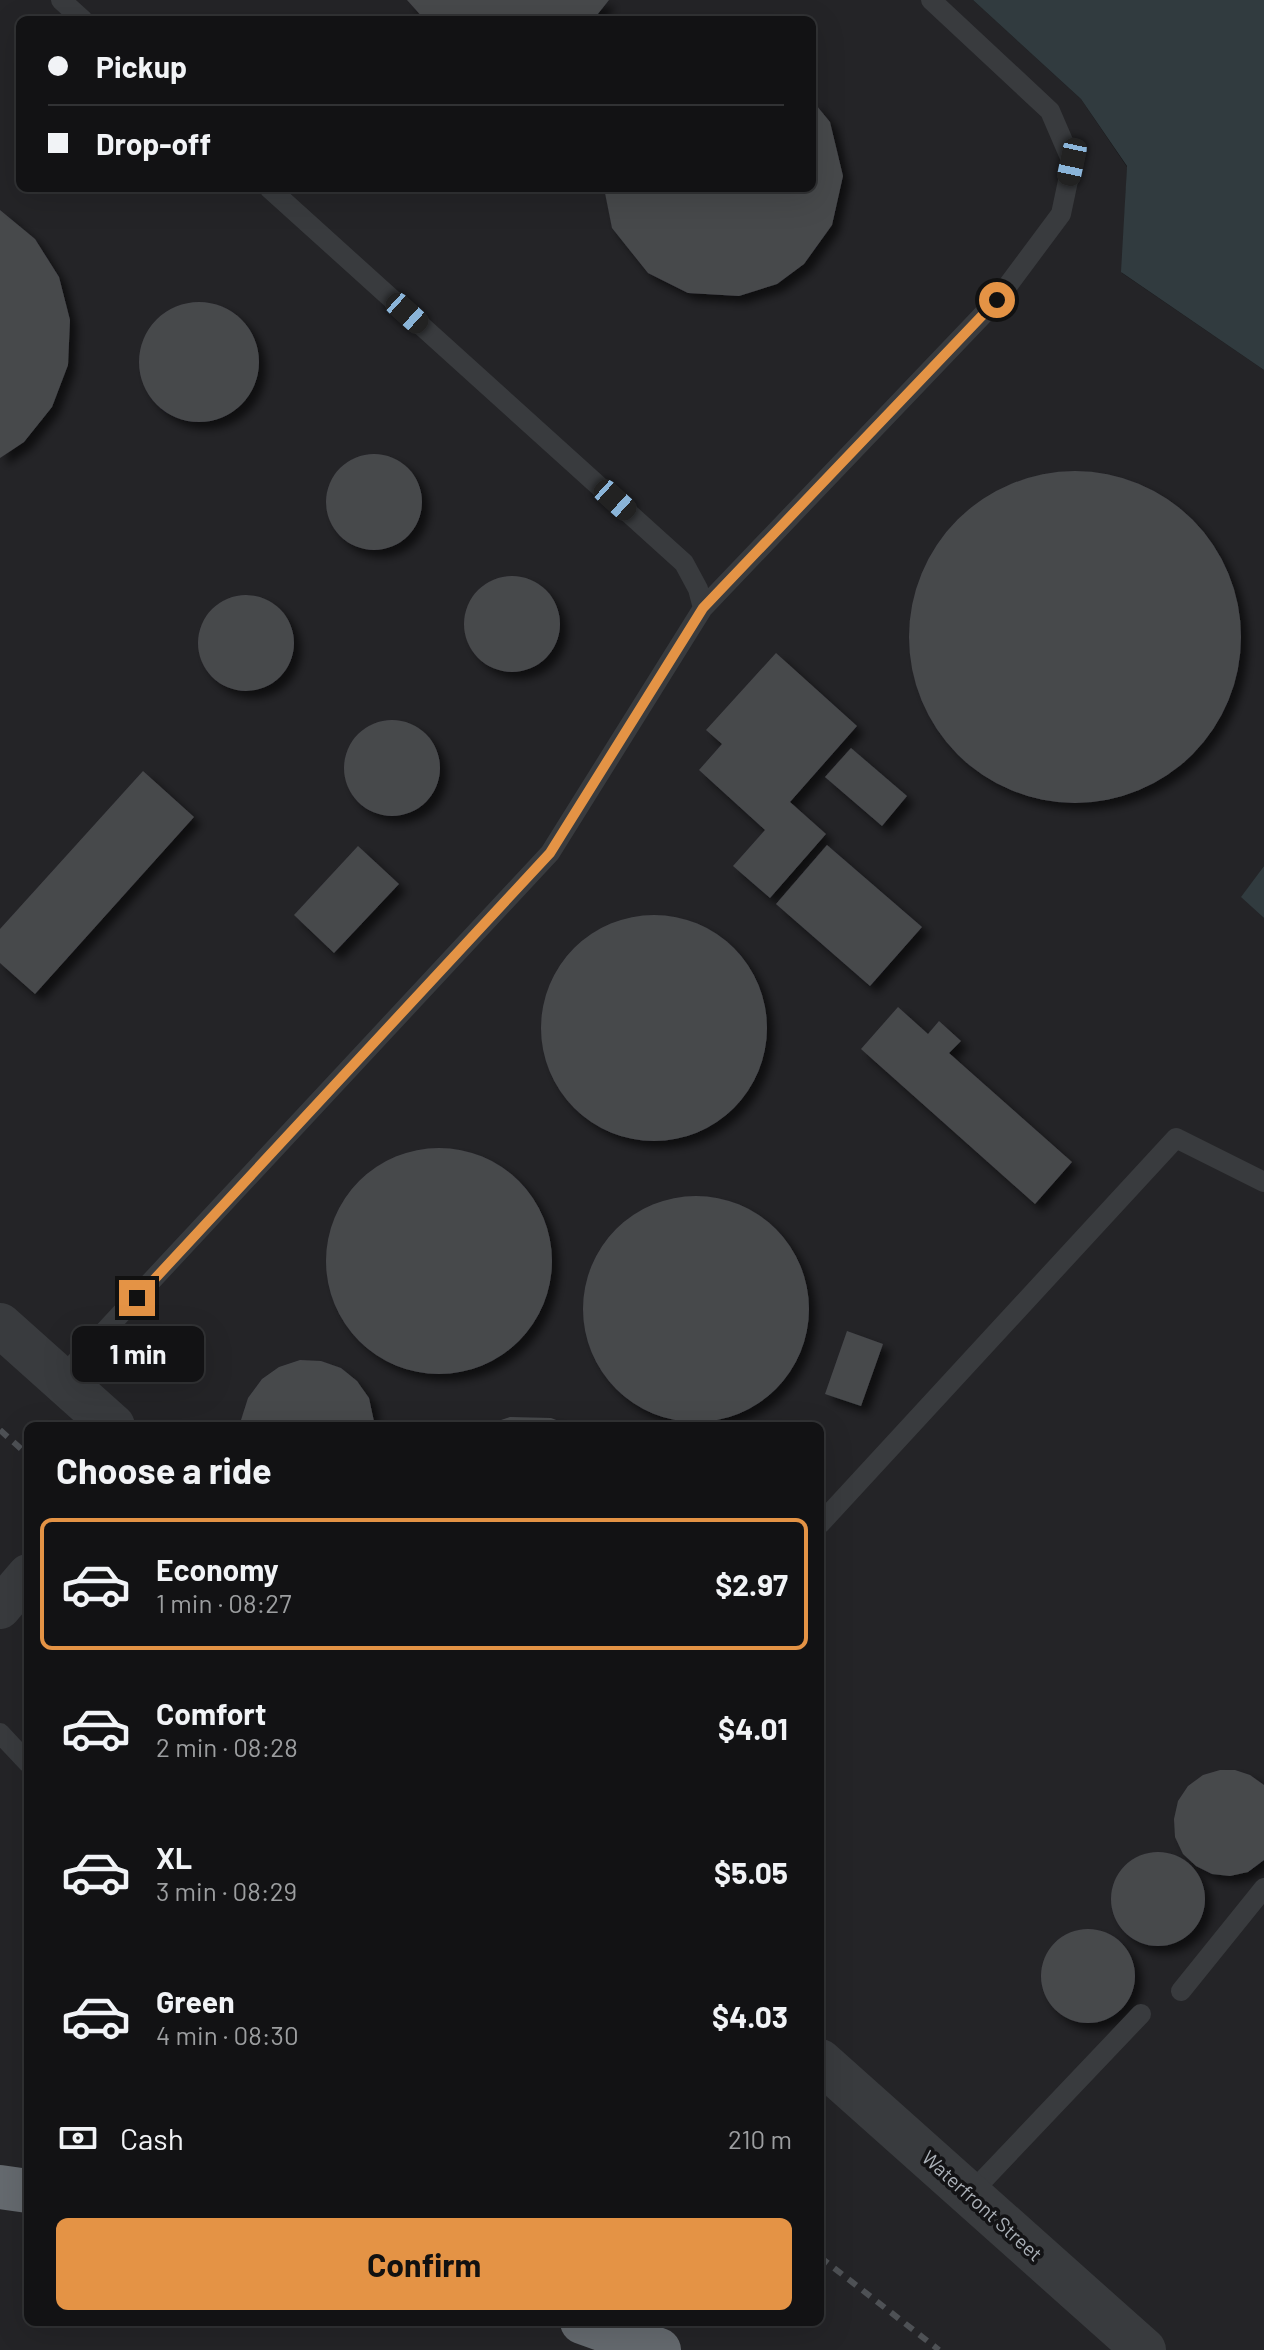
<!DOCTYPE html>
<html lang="en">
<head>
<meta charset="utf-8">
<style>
  body { margin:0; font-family:Barlow,sans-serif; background:#1f2022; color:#f1f3f6; height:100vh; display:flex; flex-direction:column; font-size:30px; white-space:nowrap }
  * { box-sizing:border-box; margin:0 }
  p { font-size:26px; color:#9c9ea0 }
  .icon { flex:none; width:44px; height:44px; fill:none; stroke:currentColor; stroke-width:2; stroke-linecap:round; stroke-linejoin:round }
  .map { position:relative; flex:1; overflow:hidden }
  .panel { position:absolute; left:24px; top:1422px; width:800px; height:904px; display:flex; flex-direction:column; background:#121214; border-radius:12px; box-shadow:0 8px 32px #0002,0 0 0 2px #313234 }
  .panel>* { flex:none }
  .guide { position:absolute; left:16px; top:16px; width:800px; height:176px; border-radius:12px; box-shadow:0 8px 32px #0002,0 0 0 2px #313234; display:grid; align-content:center; height:176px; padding:0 32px; background:#121214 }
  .end { position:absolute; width:36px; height:36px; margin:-18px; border:10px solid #e49345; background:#111; box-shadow:0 0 0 4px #111 }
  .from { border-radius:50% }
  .bubble { position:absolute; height:56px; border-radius:12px; background:#121214; box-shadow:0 8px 32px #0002,0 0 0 2px #313234; font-size:26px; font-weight:700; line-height:56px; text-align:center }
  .car { position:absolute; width:24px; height:48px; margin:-24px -12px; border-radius:10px; box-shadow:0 0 6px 2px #0007; background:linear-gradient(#222 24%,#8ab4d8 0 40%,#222 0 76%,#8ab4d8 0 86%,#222 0) }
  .guide b { display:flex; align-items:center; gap:28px; height:76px; font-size:30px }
  .guide b+b { border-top:2px solid #313234 }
  .guide i { width:20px; height:20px; background:#f1f3f6 }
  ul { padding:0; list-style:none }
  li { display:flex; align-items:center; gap:24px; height:132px; margin:0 16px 12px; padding:0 16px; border:4px solid transparent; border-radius:12px }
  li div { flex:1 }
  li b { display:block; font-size:30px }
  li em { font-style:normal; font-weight:700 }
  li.current { border-color:#e49345 }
  li>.icon { width:72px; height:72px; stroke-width:1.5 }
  h2 { padding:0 32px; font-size:36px; line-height:96px }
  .pay { display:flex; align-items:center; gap:20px; height:88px; padding:0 32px; font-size:30px }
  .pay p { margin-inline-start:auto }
  .button { display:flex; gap:16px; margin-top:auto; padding:16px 32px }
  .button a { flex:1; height:92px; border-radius:12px; background:#e49345; color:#111; font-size:32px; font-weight:700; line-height:92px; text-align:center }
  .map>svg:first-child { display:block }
  .built { fill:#242427; fill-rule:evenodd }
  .water { fill:#313b3f }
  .building { fill:#47484c; filter:url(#shadow) }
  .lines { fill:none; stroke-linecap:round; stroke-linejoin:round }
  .service { stroke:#393b3e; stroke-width:20 }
  .minor { stroke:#393b3e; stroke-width:42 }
  .tertiary { stroke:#393b3e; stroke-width:44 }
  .motorway { stroke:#656a6f; stroke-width:44 }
  .rail { stroke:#4e5155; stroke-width:6; stroke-dasharray:10 8; stroke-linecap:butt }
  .route { stroke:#e49345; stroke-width:10 }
  .labels { text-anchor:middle; stroke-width:7; stroke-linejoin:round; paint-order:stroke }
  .street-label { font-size:20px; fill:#abb1b8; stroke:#131315 }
</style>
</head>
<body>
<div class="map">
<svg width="1264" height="2350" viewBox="0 0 1264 2350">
  <defs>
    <filter id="shadow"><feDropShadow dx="7" dy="7" stdDeviation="4" flood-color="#0009"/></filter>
  </defs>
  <rect width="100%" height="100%" fill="#18181a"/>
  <path class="built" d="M0,0H973L1081,99L1127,167L1122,273L1264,370V866L1242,897L1264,918V2350H0ZM20,20H812V188H20ZM28,1426H820V2322H28Z"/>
  <path class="water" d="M973,0H1264V370L1121,272L1127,166L1081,99Z
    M1264,866V918L1241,897Z"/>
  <path class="building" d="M407,0H609L593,20H425Z
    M812,100L830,122L843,176L832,225L804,264L777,284L739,296L688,293L648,273L612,228L604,188H812Z
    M0,210L35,239L59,277L70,320L68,365L52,407L24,442L0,458Z
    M139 362a60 60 0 1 1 120 0a60 60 0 1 1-120 0Z
    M326 502a48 48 0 1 1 96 0a48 48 0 1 1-96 0Z
    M909 637a166 166 0 1 1 332 0a166 166 0 1 1-332 0Z
    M464 624a48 48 0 1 1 96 0a48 48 0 1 1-96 0Z
    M198 643a48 48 0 1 1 96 0a48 48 0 1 1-96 0Z
    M776,653L857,726L790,802L826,834L770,898L733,866L765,830L699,770L722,744L706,730Z
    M344 768a48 48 0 1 1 96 0a48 48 0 1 1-96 0Z
    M851,748L907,796L882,826L825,777Z
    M143,771L194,817L35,994L0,963V929Z
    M827,845L922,927L870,986L776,904Z
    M358,846L399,884L334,953L294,915Z
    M541 1028a113 113 0 1 1 226 0a113 113 0 1 1-226 0Z
    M898,1007L928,1034L939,1021L961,1041L949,1053L1072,1162L1035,1204L861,1049Z
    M326 1261a113 113 0 1 1 226 0a113 113 0 1 1-226 0Z
    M583 1309a113 113 0 1 1 226 0a113 113 0 1 1-226 0Z
    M847,1331L883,1344L861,1406L825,1394Z
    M300,1360L321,1361L341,1368L357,1381L369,1398L375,1426H242L241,1420L248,1398L262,1379L279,1367Z
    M510,1417L551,1418L572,1426H483Z
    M1220,1770H1235L1250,1775L1264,1785V1860L1248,1872L1230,1876L1212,1874L1196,1866L1183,1854L1175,1837L1174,1819L1178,1801L1188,1786L1203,1775Z
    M1111 1899a47 47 0 1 1 94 0a47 47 0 1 1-94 0Z
    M1041 1976a47 47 0 1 1 94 0a47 47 0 1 1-94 0Z"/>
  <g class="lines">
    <path class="service" d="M61,0L83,20
      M703,608L997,300L1061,214L1072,162L1050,111L931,0
      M60,1379L550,853L703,608L698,589L684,563L269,188
      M820,1524L1176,1138L1264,1182
      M0,1733L28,1763
      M1181,1991L1264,1888
      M969,2195L1141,2014"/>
    <path class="minor" d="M0,1608L28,1575"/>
    <path class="tertiary" d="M0,1325L113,1426
      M820,2061L1144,2350"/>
    <path class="motorway" d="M0,2187L28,2191
      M582,2322L659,2350"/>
    <path class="rail" d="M0,1430L28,1455
      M820,2257L939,2350"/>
  </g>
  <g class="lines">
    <path class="route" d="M137,1298L550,853L703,608L997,300"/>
  </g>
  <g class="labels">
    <g class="street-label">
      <text transform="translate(982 2206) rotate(42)" y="7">Waterfront Street</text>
    </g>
  </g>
</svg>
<i class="end from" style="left:997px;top:300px"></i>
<i class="end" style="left:137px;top:1298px"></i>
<div class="bubble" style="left:72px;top:1326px;width:132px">1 min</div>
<i class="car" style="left:1072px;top:162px;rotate:192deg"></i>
<i class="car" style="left:407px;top:313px;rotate:132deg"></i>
<i class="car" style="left:615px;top:500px;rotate:132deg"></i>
<div class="guide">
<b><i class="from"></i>Pickup</b>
<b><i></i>Drop-off</b>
</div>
<section class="panel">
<h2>Choose a ride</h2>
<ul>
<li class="current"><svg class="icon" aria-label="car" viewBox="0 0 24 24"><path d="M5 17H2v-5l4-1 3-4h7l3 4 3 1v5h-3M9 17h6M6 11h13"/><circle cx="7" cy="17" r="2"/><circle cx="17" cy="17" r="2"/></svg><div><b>Economy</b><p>1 min · 08:27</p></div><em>$2.97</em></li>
<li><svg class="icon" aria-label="car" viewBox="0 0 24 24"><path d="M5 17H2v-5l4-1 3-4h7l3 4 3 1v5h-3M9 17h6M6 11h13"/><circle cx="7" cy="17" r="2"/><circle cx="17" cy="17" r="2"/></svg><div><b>Comfort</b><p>2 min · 08:28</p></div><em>$4.01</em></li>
<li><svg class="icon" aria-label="car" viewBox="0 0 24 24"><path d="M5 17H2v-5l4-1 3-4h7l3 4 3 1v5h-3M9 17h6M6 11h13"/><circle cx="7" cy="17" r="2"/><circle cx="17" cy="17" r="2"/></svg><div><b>XL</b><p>3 min · 08:29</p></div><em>$5.05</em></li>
<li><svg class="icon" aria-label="car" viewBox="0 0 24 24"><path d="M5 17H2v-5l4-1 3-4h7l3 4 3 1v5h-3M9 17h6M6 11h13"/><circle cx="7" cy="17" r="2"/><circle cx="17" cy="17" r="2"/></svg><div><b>Green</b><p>4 min · 08:30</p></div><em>$4.03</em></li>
</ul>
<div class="pay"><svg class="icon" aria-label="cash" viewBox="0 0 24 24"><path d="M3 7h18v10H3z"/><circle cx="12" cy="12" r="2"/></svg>Cash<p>210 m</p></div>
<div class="button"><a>Confirm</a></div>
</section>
</div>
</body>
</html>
